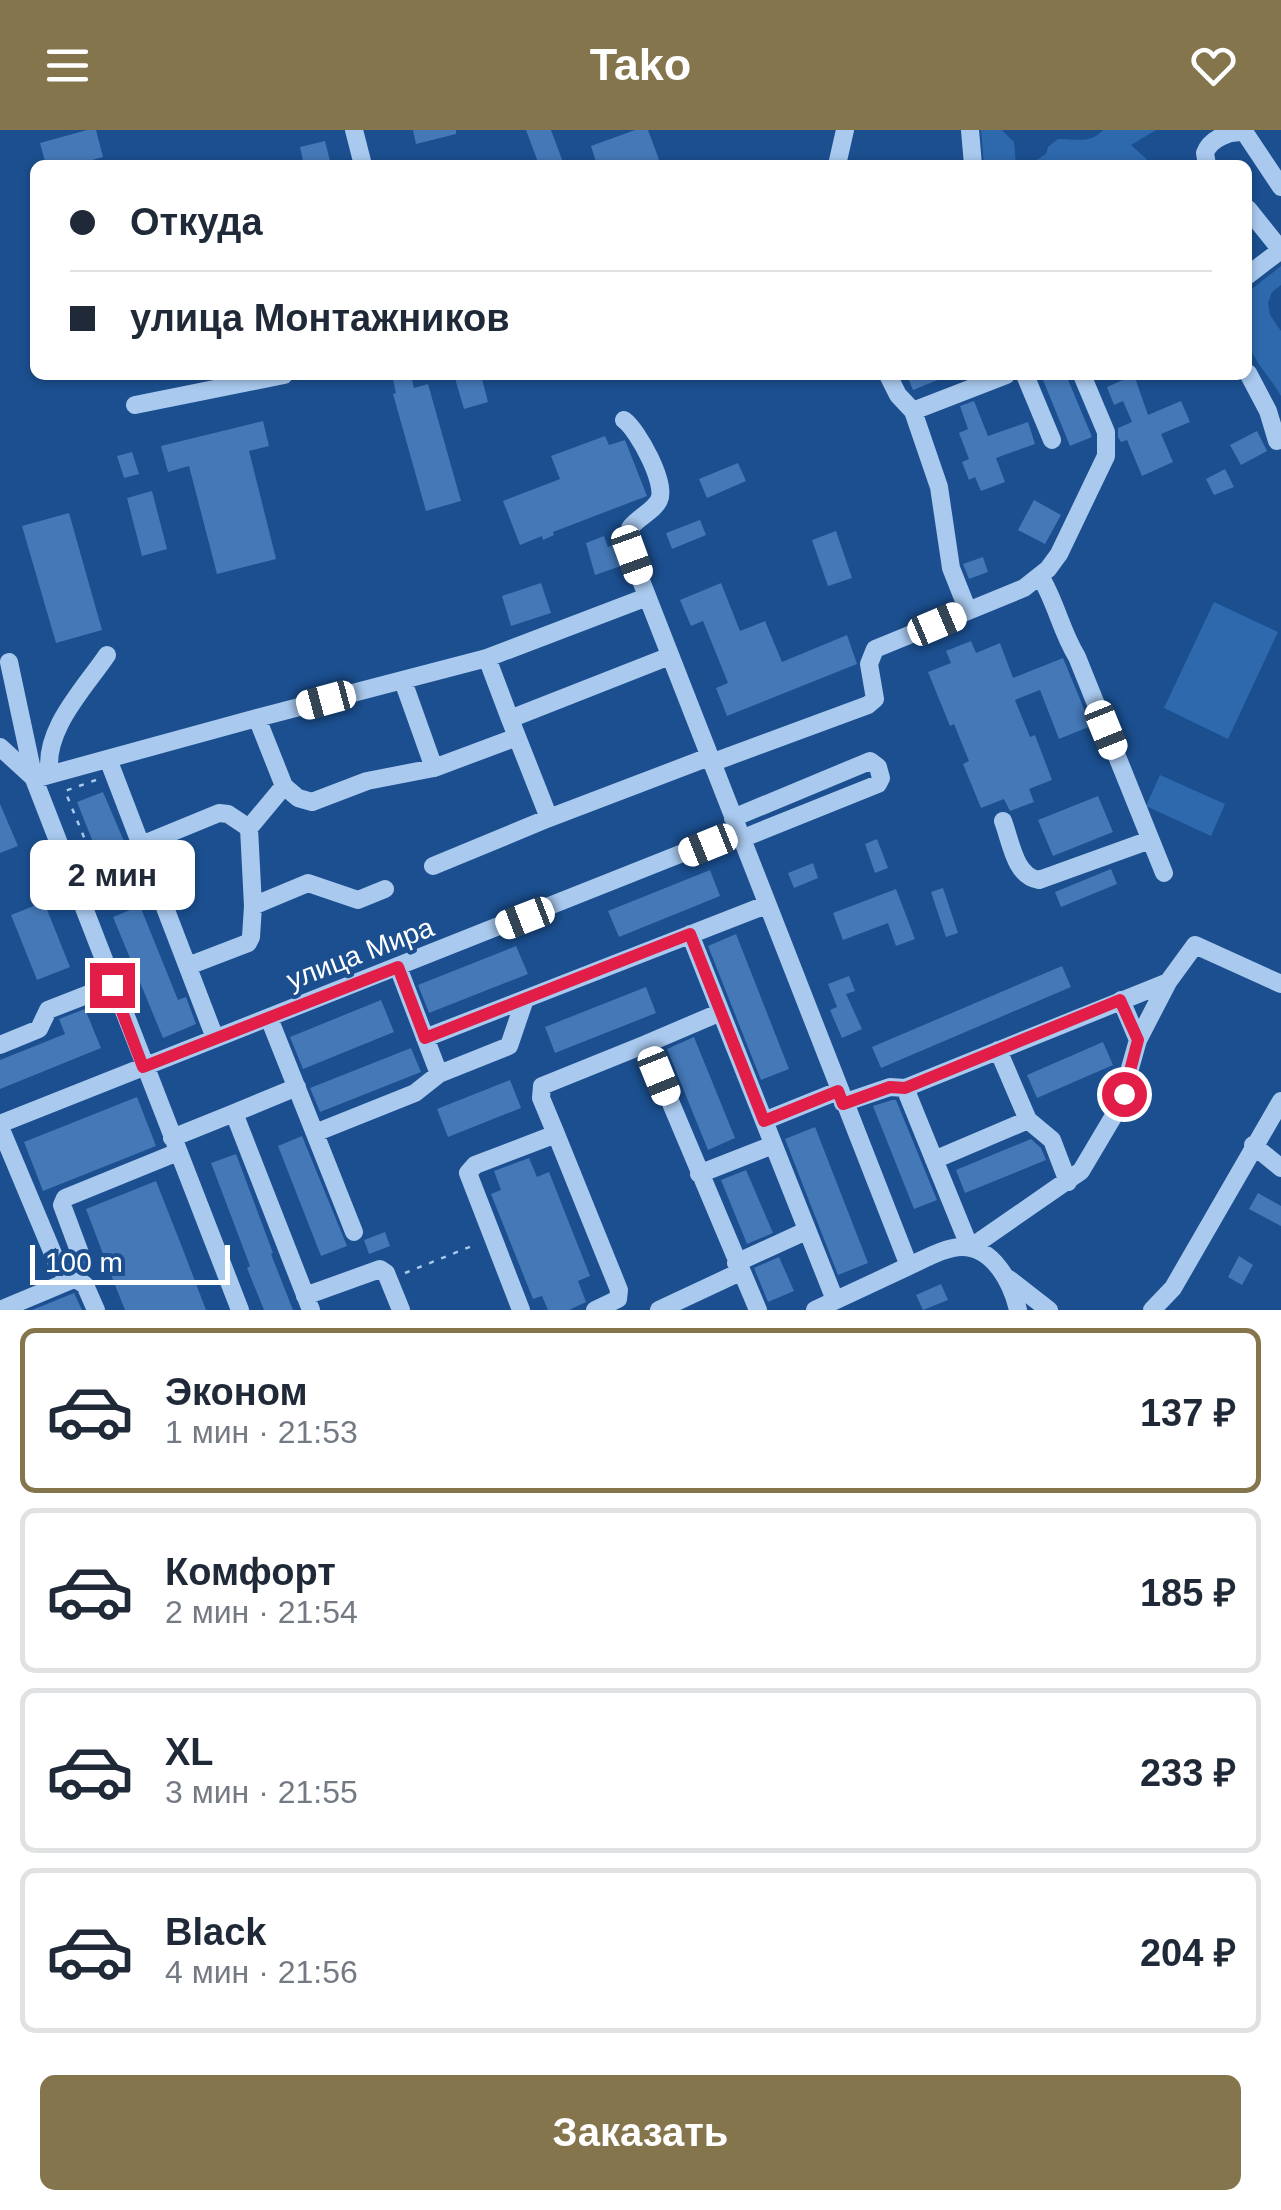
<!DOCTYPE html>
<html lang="ru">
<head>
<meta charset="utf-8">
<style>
  body { margin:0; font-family:Arial,sans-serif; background:#f6f6f7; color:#1f2937; height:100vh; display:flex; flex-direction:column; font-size:38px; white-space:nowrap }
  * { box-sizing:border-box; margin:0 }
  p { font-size:32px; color:#747a83 }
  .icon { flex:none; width:55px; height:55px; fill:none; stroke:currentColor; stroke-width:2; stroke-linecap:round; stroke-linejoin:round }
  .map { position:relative; height:1180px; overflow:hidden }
  .side { display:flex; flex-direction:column; background:#fff; flex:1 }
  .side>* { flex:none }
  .banner { position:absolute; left:30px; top:30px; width:1222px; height:220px; border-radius:15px; box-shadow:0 2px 8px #0004; display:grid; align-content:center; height:220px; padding:0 40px; background:#fff }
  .scale { position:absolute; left:30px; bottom:25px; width:200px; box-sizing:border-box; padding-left:10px; border:5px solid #fff; border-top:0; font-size:28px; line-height:35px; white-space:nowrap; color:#fff; -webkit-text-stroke:8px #1b4f8f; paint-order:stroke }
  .end { position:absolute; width:45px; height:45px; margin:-22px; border:12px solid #e11d48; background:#fff; box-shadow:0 0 0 5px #fff }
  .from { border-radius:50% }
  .bubble { position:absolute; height:70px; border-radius:15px; background:#fff; box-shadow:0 2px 8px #0004; font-size:32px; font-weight:700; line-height:70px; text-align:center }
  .car { position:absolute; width:30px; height:60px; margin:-30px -15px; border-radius:12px; box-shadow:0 0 8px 2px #0007; background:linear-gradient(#fff 24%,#345 0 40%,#fff 0 76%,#345 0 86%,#fff 0) }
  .banner b { display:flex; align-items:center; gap:35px; height:95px; font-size:38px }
  .banner b+b { border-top:2px solid #e0e1e3 }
  .banner i { width:25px; height:25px; background:#1f2937 }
  ul { padding:18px 0 0; list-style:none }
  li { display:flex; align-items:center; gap:30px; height:165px; margin:0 20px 15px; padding:0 20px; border:5px solid #e0e1e3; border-radius:15px }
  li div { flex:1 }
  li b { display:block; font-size:38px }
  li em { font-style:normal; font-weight:700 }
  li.on { border-color:#84754c }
  li>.icon { width:90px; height:90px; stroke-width:1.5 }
  .cta { display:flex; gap:20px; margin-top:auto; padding:20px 40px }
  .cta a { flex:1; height:115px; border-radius:15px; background:#84754c; color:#fff; font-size:40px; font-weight:700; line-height:115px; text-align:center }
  header { display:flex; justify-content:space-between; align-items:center; height:130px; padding:0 40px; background:#84754c; color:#fff; font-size:45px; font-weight:700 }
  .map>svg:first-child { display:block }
  .green { fill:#2e69ad }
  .building { fill:#4478b7 }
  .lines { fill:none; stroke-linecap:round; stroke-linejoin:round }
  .path { stroke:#a9c9ee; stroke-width:2.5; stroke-dasharray:5 8; stroke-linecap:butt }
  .minor { stroke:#a9c9ee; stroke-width:18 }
  .route { stroke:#e11d48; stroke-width:12 }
  .labels { text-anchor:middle; stroke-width:8; stroke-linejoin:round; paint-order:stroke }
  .street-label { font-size:28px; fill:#fff; stroke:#1b4f8f }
</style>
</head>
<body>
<header><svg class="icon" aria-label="menu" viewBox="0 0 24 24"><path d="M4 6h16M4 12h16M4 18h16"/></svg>Tako<svg class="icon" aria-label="heart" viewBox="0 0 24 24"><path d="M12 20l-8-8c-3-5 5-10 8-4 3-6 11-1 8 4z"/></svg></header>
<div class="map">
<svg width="1281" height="1180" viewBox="0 0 1281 1180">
  <rect width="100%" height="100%" fill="#1b4f8f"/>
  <path class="green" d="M981,0H1002L1014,12L1016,35H984Z
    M1103,0H1156L1131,15L1153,35H1029L1046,24L1048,17L1058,9C1075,8 1089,15 1103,0Z
    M1281,136V155L1272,162L1268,173L1270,185L1281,201V266C1273,252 1261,239 1254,226C1244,206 1247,184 1248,162Z
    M1214,472L1278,502L1228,609L1164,578Z
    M1160,645L1225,674L1211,706L1146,676Z"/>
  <path class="building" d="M87,0H96L103,27L74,35H46L40,13Z
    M413,0H456V4L416,14Z
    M526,0H551L564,35H539Z
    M635,0H648L661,35H597L591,16Z
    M325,11L331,35H304L300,17Z
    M392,245H411L414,258L428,254L461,371L426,381L393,264L396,263Z
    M454,245H481L488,272L464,279Z
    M907,245H950L913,260Z
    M1041,245H1066L1092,307L1070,316Z
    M1134,245L1148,285L1181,271L1190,292L1161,304L1173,332L1142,346L1127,310L1121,312L1118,307V298L1132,292L1123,271L1114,275L1107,257Z
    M974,271L988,306L1028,292L1035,314L996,328L1005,352L981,361L975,347L969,350L962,332L969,329L959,303L968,299L960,276Z
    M263,291L269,316L249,321L276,429L217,444L189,336L168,342L161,316Z
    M1257,301L1267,321L1241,335L1230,315Z
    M605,306L609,315L625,310L647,366L553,402L554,405L543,410L542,406L520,415L503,371L560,349L551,326Z
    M132,322L139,344L124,348L117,326Z
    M738,333L746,351L707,368L699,349Z
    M1225,339L1234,357L1214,365L1206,349Z
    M152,361L167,419L142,426L127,368Z
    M1034,370L1061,385L1045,414L1018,400Z
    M69,383L102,500L56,513L22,396Z
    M700,390L706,405L672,419L666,403Z
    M836,401L852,448L828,456L812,410Z
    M604,406L608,417L613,415L621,436L595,445L586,413Z
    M983,427L988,442L969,449L963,434Z
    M541,453L551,483L511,496L502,466Z
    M721,453L740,501L765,491L782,532L847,505L857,534L727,586L716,558L728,553L703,491L691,496L680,470Z
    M971,511L976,523L1000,513L1013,548L1063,528L1091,596L1059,609L1040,560L1015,570L1030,607L1035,605L1052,650L1029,659L1034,672L1010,681L1004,669L981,678L963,634L969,631L954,594L950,596L928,542L951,533L946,521Z
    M103,662L140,749L112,760L77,672Z
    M1098,666L1113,702L1053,726L1038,690Z
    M0,674L18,716L0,723Z
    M877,709L888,738L875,743L865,714Z
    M813,733L818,748L794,758L788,743Z
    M1111,739L1117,754L1061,777L1055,762Z
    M710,740L720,766L619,807L608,781Z
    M943,758L958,803L946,807L931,762Z
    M896,759L915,809L896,816L888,793L843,810L833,783Z
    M44,772L70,837L37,850L11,785Z
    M140,776L178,870L186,867L196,894L163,908L113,787Z
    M736,804L789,939L761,950L708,816Z
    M516,816L528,844L429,883L418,855Z
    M1062,836L1071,857L881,938L872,917Z
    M849,846L855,861L846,864L862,899L842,908L830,880L837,877L828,854Z
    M646,857L656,883L555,923L545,897Z
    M381,870L394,902L303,939L290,907Z
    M85,879L101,918L0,959V930L65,904L59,889Z
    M694,907L735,1008L708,1020L667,919Z
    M1103,912L1113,935L1037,968L1027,945Z
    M411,918L421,942L320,982L310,958Z
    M510,950L521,978L448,1007L437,979Z
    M137,967L156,1016L43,1061L24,1012Z
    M892,970H896L937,1070L914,1079L873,976Z
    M815,997L868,1133L838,1145L785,1009Z
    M302,1006L347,1116L321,1126L278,1016Z
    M1031,1009L1041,1018L1046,1030L965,1063L956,1040Z
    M236,1024L273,1123L271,1124L293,1180H264L247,1138L250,1136L211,1033Z
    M529,1028L537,1047L549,1042L590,1146L578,1151L586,1172L569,1180H548L542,1166L533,1169L491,1064L501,1060L494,1041Z
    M746,1040L773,1103L747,1114L721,1050Z
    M156,1051L182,1117L206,1180H125L111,1145L86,1079Z
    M1258,1063L1281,1076V1096L1249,1079Z
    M385,1102L390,1116L369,1124L364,1110Z
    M1239,1126L1253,1135L1242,1155L1228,1147Z
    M779,1127L794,1161L768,1172L754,1138Z
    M941,1154L948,1170L923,1180L916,1165Z
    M74,1163L82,1180H32Z"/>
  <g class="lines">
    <path class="path" d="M96,650L65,661L104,756L109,768L139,755
      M405,1143L477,1114"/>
    <path class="minor" d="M354,0L363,35
      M970,0L973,35
      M837,35L845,0
      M1207,35L1205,23C1210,9 1230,0 1245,3L1281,57
      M1248,79L1281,120L1248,145
      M1248,243L1268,281L1277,311
      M888,245L898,265L913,281L939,357L951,438L968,481
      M1025,245L1052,310
      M135,275L284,245
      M913,281L1006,245
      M624,290C638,300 667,354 659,370C654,381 638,387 630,398L631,425L909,1136C925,1129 945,1117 962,1117C994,1117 1012,1154 1018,1180
      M1040,446C1056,472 1061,501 1077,527L1164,743
      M670,526L510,589L549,688L709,627
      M487,528L510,589
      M9,532L34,649L240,1180
      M403,551L434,638
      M517,607L434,638L367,651L312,672L298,668L284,656L257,588L487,528L647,467
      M0,617L34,648
      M108,629L215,908
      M711,633L868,575L875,569L869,534L875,519L1024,458L1048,439L1059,424L1106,326V302L1082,245
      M50,645C42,601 84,559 107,525
      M34,649L257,588
      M733,688L870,631L878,637L881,648L878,654L741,709
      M1003,691C1011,712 1015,747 1039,750L1150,710
      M141,715L219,683L228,684L249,698
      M433,736L549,688
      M253,776L249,698L284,656
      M690,804L835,1170
      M188,836L248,813L251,807L253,776L308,753L358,770L385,759
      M398,837L439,944L509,916L525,869
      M1121,870L1138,910
      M721,882L646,914L758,1180
      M269,888L354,1102
      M425,908L766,775
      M0,915L39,899L48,880L112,855
      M297,957L234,983L311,1180
      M905,958L970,1118L1081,1041L1119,977L1138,910L1168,852
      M843,973L890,957L905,958L1168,852L1195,815L1281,854
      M1028,990L1052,1010L1068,1052
      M764,991L838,961
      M0,994L738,701
      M0,997L59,1138L85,1155L96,1180
      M315,1003L415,963L439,944
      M556,1004L541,968L542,956L646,914
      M172,1008L234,983
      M1253,1015L1281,1038
      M934,1030L1028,990L998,920
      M699,1044L773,1015
      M736,1133L806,1101
      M1009,1149L1049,1180
      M305,1166L380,1139L386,1143L401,1180
      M0,1180L74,1149L81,1126L62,1075L65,1068L178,1022
      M521,1180L468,1043L475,1035L556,1004L619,1160L618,1169L595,1180
      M659,1180L740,1142
      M815,1180L909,1136
      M1152,1180L1173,1158L1281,971"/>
  </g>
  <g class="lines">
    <path class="route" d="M112,855L143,937L398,837L425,908L690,804L764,991L838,961L843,974L890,957L905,958L1120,870L1138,910L1124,964"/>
  </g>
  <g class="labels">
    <g class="street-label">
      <text transform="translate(360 823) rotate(-21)" y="10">улица Мира</text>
    </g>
  </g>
</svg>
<div class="scale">100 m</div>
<i class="end from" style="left:1124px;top:964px"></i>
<i class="end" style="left:112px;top:855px"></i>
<div class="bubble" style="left:30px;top:710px;width:165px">2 мин</div>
<i class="car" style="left:632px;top:425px;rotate:160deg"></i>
<i class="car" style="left:937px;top:494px;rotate:67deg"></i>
<i class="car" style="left:326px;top:570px;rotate:255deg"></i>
<i class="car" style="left:1106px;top:600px;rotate:158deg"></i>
<i class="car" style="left:708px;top:715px;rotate:248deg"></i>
<i class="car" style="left:525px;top:788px;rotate:249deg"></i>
<i class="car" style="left:659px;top:946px;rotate:158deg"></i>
<div class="banner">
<b><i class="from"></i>Откуда</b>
<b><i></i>улица Монтажников</b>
</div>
</div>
<section class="side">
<ul>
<li class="on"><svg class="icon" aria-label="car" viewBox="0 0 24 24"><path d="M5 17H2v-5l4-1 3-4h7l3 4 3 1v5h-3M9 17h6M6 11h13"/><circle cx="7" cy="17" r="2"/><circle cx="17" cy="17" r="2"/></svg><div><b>Эконом</b><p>1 мин · 21:53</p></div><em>137 ₽</em></li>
<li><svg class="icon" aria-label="car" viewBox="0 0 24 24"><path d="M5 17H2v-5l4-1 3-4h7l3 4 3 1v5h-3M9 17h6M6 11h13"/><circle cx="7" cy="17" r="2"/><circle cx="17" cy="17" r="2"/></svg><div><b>Комфорт</b><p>2 мин · 21:54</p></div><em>185 ₽</em></li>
<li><svg class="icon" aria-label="car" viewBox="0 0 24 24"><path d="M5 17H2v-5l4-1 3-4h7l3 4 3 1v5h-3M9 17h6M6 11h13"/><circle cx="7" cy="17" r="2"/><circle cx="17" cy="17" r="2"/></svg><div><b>XL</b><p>3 мин · 21:55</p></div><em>233 ₽</em></li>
<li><svg class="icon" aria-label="car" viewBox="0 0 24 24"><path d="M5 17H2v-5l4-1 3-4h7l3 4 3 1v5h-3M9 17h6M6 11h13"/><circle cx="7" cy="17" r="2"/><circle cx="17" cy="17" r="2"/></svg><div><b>Black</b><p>4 мин · 21:56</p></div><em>204 ₽</em></li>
</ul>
<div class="cta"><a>Заказать</a></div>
</section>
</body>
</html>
